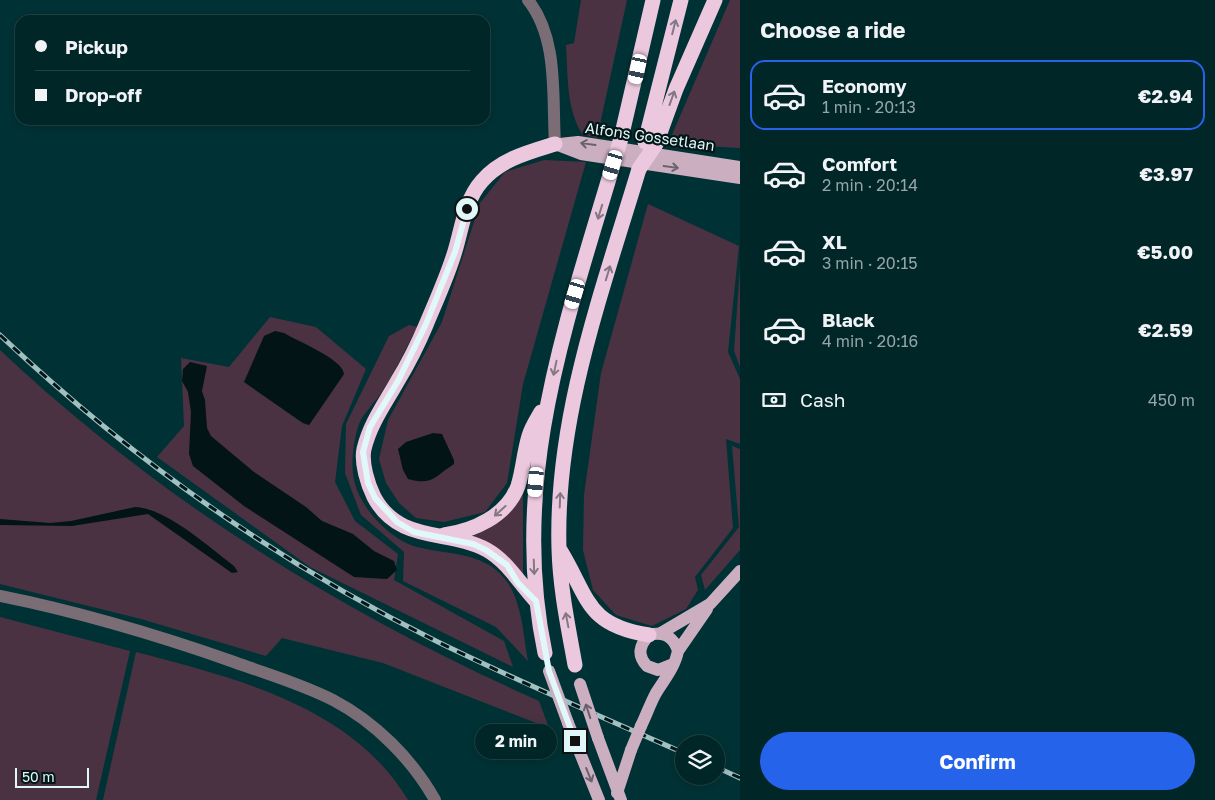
<!DOCTYPE html>
<html lang="en">
<head>
<meta charset="utf-8">
<style>
  body { margin:0; font-family:"Golos Text",sans-serif; background:#0e3234; color:#f1f3f6; height:100vh; display:flex; flex-direction:column; font-size:19px; white-space:nowrap }
  * { box-sizing:border-box; margin:0 }
  p { font-size:16px; color:#95a5a8 }
  .icon { flex:none; width:28px; height:28px; fill:none; stroke:currentColor; stroke-width:2; stroke-linecap:round; stroke-linejoin:round }
  .map { position:relative; flex:1; overflow:hidden }
  .side { display:flex; flex-direction:column; background:#002628; width:475px }
  .side>* { flex:none }
  .hud { position:absolute; left:15px; top:15px; width:475px; height:110px; border-radius:15px; box-shadow:0 2px 12px #0003,0 0 0 1px #224345; display:grid; align-content:center; height:110px; padding:0 20px; background:#002628 }
  .fabs { position:absolute; left:675px; top:735px; display:grid; gap:10px }
  .fabs a { display:grid; place-items:center; width:50px; height:50px; border-radius:50%; background:#002628; box-shadow:0 2px 12px #0003,0 0 0 1px #224345; font-size:25px }
  .scale { position:absolute; left:15px; bottom:12px; width:74px; box-sizing:border-box; padding-left:5px; border:2px solid #e0f8f9; border-top:0; font-size:14px; line-height:18px; white-space:nowrap; color:#e0f8f9; -webkit-text-stroke:4px #041618; paint-order:stroke }
  .end { position:absolute; width:22px; height:22px; margin:-11px; border:6px solid #e0f8f9; background:#111; box-shadow:0 0 0 2px #111 }
  .from { border-radius:50% }
  .bubble { position:absolute; height:35px; border-radius:18px; background:#002628; box-shadow:0 2px 12px #0003,0 0 0 1px #224345; font-size:16px; font-weight:700; line-height:35px; text-align:center }
  .car { position:absolute; width:15px; height:30px; margin:-15px -8px; border-radius:6px; box-shadow:0 0 4px 1px #0007; background:linear-gradient(#fff 24%,#345 0 40%,#fff 0 76%,#345 0 86%,#fff 0) }
  .hud b { display:flex; align-items:center; gap:18px; height:48px; font-size:19px }
  .hud b+b { border-top:1px solid #224345 }
  .hud i { width:12px; height:12px; background:#f1f3f6 }
  ul { padding:0; list-style:none }
  li { display:flex; align-items:center; gap:15px; height:70px; margin:0 10px 8px; padding:0 10px; border:2px solid transparent; border-radius:15px }
  li div { flex:1 }
  li b { display:block; font-size:19px }
  li em { font-style:normal; font-weight:700 }
  li.current { border-color:#2563eb }
  li>.icon { width:45px; height:45px; stroke-width:1.5 }
  h2 { padding:0 20px; font-size:22px; line-height:60px }
  .pay { display:flex; align-items:center; gap:12px; height:55px; padding:0 20px; font-size:19px }
  .pay p { margin-inline-start:auto }
  .cta { display:flex; gap:10px; margin-top:auto; padding:10px 20px }
  .cta a { flex:1; height:58px; border-radius:30px; background:#2563eb; color:#fff; font-size:20px; font-weight:700; line-height:58px; text-align:center }
  main { display:flex; flex:1; min-height:0 }
  .map>svg:first-child { display:block }
  .green { fill:#4b3242; fill-rule:evenodd }
  .water { fill:#021415 }
  .lines { fill:none; stroke-linecap:round; stroke-linejoin:round }
  .tertiary { stroke:#7b6d75; stroke-width:12 }
  .primary { stroke:#ccaec1; stroke-width:12 }
  .motorway { stroke:#ecc8df; stroke-width:15 }
  .rail-casing { stroke:#a1c0c2; stroke-width:5 }
  .rail { stroke:#041618; stroke-width:3; stroke-dasharray:9; stroke-linecap:butt }
  .primary-bridge { stroke:#ccaec1; stroke-width:12 }
  .motorway-bridge { stroke:#ecc8df; stroke-width:15 }
  .oneway { stroke:#847885 }
  .oneway2 { stroke:#68626c }
  .route { stroke:#e0f8f9; stroke-width:6 }
  .labels { text-anchor:middle; stroke-width:4.5; stroke-linejoin:round; paint-order:stroke }
  .street-label { font-size:15px; fill:#e0f8f9; stroke:#041618 }
</style>
</head>
<body>
<main>
<div class="map">
<svg width="740" height="800" viewBox="0 0 740 800">
  <rect width="100%" height="100%" fill="#003235"/>
  <path class="green" d="M581,0H627L597,138L582,134C566,107 568,75 566,45L574,43Z
    M730,0H740V148L668,144Z
    M544,160L586,162L523,384L507,483L485,512L444,522L416,518L399,503L386,483L379,459L388,420L442,322L480,203L505,172Z
    M648,204L739,246L728,352L740,379V444L726,439L733,528L695,577L698,590L686,609L652,626L616,615L593,590L583,550L584,495L601,373Z
    M740,268V367L734,351Z
    M270,317L316,327L366,369L342,426L335,482L355,521L398,554L394,580L504,641L513,667L310,567L157,457L184,426L181,358L229,367ZM344,374L309,425L303,423L244,382Z
    M409,325L417,327C406,348 396,370 383,390C376,402 364,412 359,424C353,441 350,467 355,484C362,510 391,540 417,547C447,555 482,551 504,578C522,599 523,634 528,661L496,627L403,581L404,552L361,515L345,473L346,424L389,336Z
    M0,350C158,499 341,613 539,701L549,728L383,663L282,638L266,656L141,619L0,584Z
    M732,446L740,449V550L705,590L701,575L739,527Z
    M523,494V580L466,539C491,529 509,517 523,494Z
    M0,617L130,651L96,800H0Z
    M136,652C235,678 352,706 408,800H103Z"/>
  <path class="water" d="M275,331L284,333C297,341 343,359 344,374L309,425L303,423L244,382L264,336Z
    M190,362L207,366L202,391L205,400L207,428L211,436L254,472L306,507L322,521L353,534L374,551L394,561L397,570L387,579L354,577L244,506L193,466L189,454L191,412L188,392L182,381L183,369Z
    M433,433L442,434L454,460V464C435,476 433,486 408,479L403,470L398,449L406,442Z
    M135,507C166,508 209,547 234,566L238,572L232,573L148,514L72,526L0,525V519L50,523L71,521Z"/>
  <g class="lines">
    <path class="tertiary" d="M528,0C559,39 552,97 555,144
      M0,596C80,612 157,635 234,662C267,674 302,684 333,700C375,722 412,759 435,800"/>
    <path class="primary" d="M555,144L581,154L740,178
      M560,144L578,142L740,167
      M661,633L710,604L740,571
      M678,651L707,609
      M568,723L599,800
      M641,726C646,716 650,704 656,693C664,680 675,667 678,651C674,637 663,631 649,635C639,646 637,655 647,666L658,670L673,664
      M598,738L621,800
      M617,793L631,750"/>
    <path class="motorway" d="M621,138L653,0
      M645,142L681,0
      M656,144L676,89L715,0
      M444,535C473,531 507,516 518,486C523,470 524,452 529,436C531,428 537,419 541,412
      M560,550C589,597 585,625 649,635
      M536,601C520,584 508,562 487,550C449,529 399,544 374,497C368,485 361,463 364,449C370,424 384,405 397,382C408,364 418,344 426,325C436,301 448,275 455,251C462,228 465,200 482,181C501,159 529,152 555,144
      M545,653C509,481 565,327 613,165
      M575,665C568,626 560,588 559,549C555,418 602,292 639,169"/>
    <g class="rail-casing">
      <path id="rail" d="M0,335C129,457 277,562 436,641C517,681 601,717 684,753
        M716,767L740,778"/>
    </g>
    <use href="#rail" class="rail"/>
    <path class="primary-bridge" d="M549,671L568,723
      M580,684L598,738
      M631,750L641,726"/>
    <path class="motorway-bridge" d="M613,165L621,138
      M639,169L656,144"/>
  </g>
  <defs><path id="oneway-shaft" d="M-6 0H5M1.5-3L5.5 0L1.5 3" fill="none" stroke-width="1.6" stroke-linecap="round" stroke-linejoin="round" transform="scale(1.25)"/></defs>
  <g class="oneway">
    <use href="#oneway-shaft" transform="translate(674 27) rotate(-76)"/>
    <use href="#oneway-shaft" transform="translate(672 98) rotate(-70)"/>
    <use href="#oneway-shaft" transform="translate(600 212) rotate(107)"/>
    <use href="#oneway-shaft" transform="translate(608 273) rotate(-73)"/>
    <use href="#oneway-shaft" transform="translate(555 368) rotate(102)"/>
    <use href="#oneway-shaft" transform="translate(560 500) rotate(-88)"/>
    <use href="#oneway-shaft" transform="translate(500 511) rotate(138)"/>
    <use href="#oneway-shaft" transform="translate(534 567) rotate(88)"/>
    <use href="#oneway-shaft" transform="translate(567 620) rotate(-101)"/>
  </g>
  <g class="oneway2">
    <use href="#oneway-shaft" transform="translate(588 144) rotate(-172)"/>
    <use href="#oneway-shaft" transform="translate(671 167) rotate(8)"/>
    <use href="#oneway-shaft" transform="translate(588 711) rotate(-108)"/>
    <use href="#oneway-shaft" transform="translate(589 775) rotate(68)"/>
  </g>
  <g class="lines">
    <path class="route" d="M467,209L455,252L426,324L398,381L370,427L363,452L368,483L375,498L397,522L414,532L473,544L486,550L507,565L518,583L536,601L549,671L575,741"/>
  </g>
  <g class="labels">
    <g class="street-label">
      <text transform="translate(650 137) rotate(8)" y="5">Alfons Gossetlaan</text>
    </g>
  </g>
</svg>
<div class="fabs">
<a><svg class="icon" aria-label="layers" viewBox="0 0 24 24"><path d="M12 4l9 5-9 5-9-5zM3 14l9 5 9-5"/></svg></a>
</div>
<div class="scale">50 m</div>
<i class="end from" style="left:467px;top:209px"></i>
<i class="end" style="left:575px;top:741px"></i>
<div class="bubble" style="left:475px;top:724px;width:82px">2 min</div>
<i class="car" style="left:638px;top:69px;rotate:192deg"></i>
<i class="car" style="left:613px;top:165px;rotate:197deg"></i>
<i class="car" style="left:575px;top:294px;rotate:197deg"></i>
<i class="car" style="left:536px;top:482px;rotate:185deg"></i>
<div class="hud">
<b><i class="from"></i>Pickup</b>
<b><i></i>Drop-off</b>
</div>
</div>
<section class="side">
<h2>Choose a ride</h2>
<ul>
<li class="current"><svg class="icon" aria-label="car" viewBox="0 0 24 24"><path d="M5 17H2v-5l4-1 3-4h7l3 4 3 1v5h-3M9 17h6M6 11h13"/><circle cx="7" cy="17" r="2"/><circle cx="17" cy="17" r="2"/></svg><div><b>Economy</b><p>1 min · 20:13</p></div><em>€2.94</em></li>
<li><svg class="icon" aria-label="car" viewBox="0 0 24 24"><path d="M5 17H2v-5l4-1 3-4h7l3 4 3 1v5h-3M9 17h6M6 11h13"/><circle cx="7" cy="17" r="2"/><circle cx="17" cy="17" r="2"/></svg><div><b>Comfort</b><p>2 min · 20:14</p></div><em>€3.97</em></li>
<li><svg class="icon" aria-label="car" viewBox="0 0 24 24"><path d="M5 17H2v-5l4-1 3-4h7l3 4 3 1v5h-3M9 17h6M6 11h13"/><circle cx="7" cy="17" r="2"/><circle cx="17" cy="17" r="2"/></svg><div><b>XL</b><p>3 min · 20:15</p></div><em>€5.00</em></li>
<li><svg class="icon" aria-label="car" viewBox="0 0 24 24"><path d="M5 17H2v-5l4-1 3-4h7l3 4 3 1v5h-3M9 17h6M6 11h13"/><circle cx="7" cy="17" r="2"/><circle cx="17" cy="17" r="2"/></svg><div><b>Black</b><p>4 min · 20:16</p></div><em>€2.59</em></li>
</ul>
<div class="pay"><svg class="icon" aria-label="cash" viewBox="0 0 24 24"><path d="M3 7h18v10H3z"/><circle cx="12" cy="12" r="2"/></svg>Cash<p>450 m</p></div>
<div class="cta"><a>Confirm</a></div>
</section>
</main>
</body>
</html>
